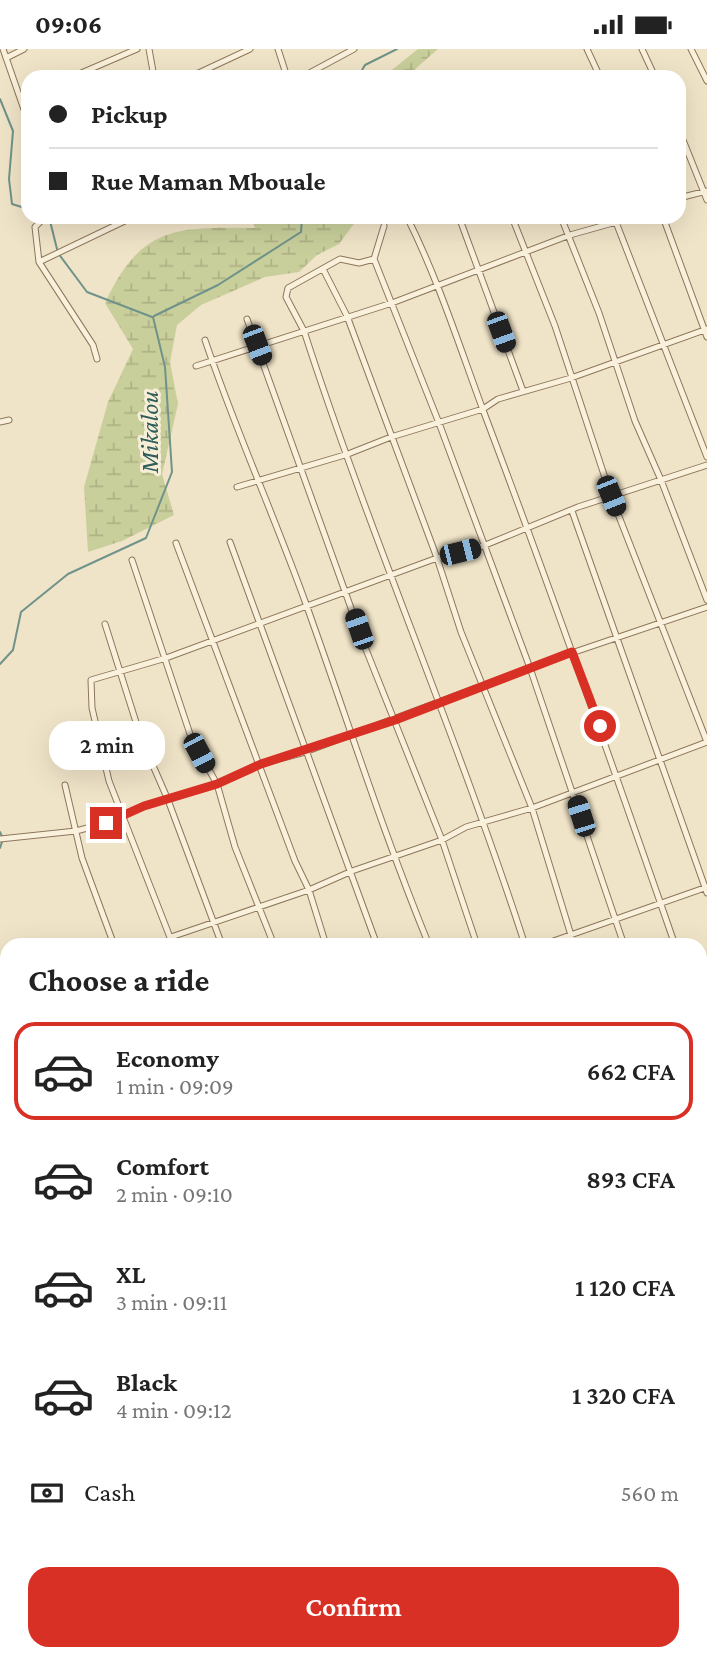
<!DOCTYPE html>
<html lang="en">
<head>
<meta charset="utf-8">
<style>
  body { margin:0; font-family:"Crimson Pro",serif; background:#f6f6f6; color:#222; height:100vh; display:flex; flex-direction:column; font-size:26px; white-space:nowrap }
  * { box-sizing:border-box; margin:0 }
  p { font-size:23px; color:#767676 }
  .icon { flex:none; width:38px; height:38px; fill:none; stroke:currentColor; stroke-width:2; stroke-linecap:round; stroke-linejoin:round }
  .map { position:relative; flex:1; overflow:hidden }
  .details { position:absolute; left:0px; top:889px; width:707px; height:723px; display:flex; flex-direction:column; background:#fff; border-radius:21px 21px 0 0; box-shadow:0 7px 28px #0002 }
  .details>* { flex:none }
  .guide { position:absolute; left:21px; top:21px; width:665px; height:154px; border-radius:21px; box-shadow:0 7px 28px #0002; display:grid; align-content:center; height:154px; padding:0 28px; background:#fff }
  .end { position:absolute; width:32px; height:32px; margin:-16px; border:9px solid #d93025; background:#fff; box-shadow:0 0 0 4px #fff }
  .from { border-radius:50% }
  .bubble { position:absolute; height:49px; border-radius:21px; background:#fff; box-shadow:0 7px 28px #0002; font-size:23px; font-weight:600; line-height:49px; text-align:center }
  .car { position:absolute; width:21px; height:42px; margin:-21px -10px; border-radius:9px; box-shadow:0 0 5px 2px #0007; background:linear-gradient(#222 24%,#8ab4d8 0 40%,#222 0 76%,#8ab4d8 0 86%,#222 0) }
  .guide b { display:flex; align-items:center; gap:24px; height:66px; font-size:26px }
  .guide b+b { border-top:2px solid #e0e0e0 }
  .guide i { width:18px; height:18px; background:#222 }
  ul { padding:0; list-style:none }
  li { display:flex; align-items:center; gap:21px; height:98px; margin:0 14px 10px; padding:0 14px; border:4px solid transparent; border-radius:21px }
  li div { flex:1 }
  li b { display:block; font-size:26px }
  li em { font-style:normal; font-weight:600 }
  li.current { border-color:#d93025 }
  li>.icon { width:63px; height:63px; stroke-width:1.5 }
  h2 { padding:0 28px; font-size:32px; line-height:84px }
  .pay { display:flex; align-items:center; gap:18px; height:77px; padding:0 28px; font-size:26px }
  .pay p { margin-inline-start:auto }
  .cta { display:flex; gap:14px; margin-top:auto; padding:14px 28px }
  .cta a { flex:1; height:80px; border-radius:21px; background:#d93025; color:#fff; font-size:28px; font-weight:600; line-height:80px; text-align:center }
  .status { display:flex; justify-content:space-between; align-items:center; height:49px; padding:0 35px; background:#fff; direction:ltr }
  .status svg { height:19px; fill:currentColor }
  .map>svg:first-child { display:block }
  .wetland { fill:url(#wetland-marsh) }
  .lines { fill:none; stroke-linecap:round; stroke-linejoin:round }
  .stream { stroke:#6f938a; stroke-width:2 }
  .minor-casing { stroke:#8d765c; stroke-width:7 }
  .minor { stroke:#faf1dc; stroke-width:5 }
  .route { stroke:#d93025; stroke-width:9 }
  .labels { text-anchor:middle; stroke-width:6; stroke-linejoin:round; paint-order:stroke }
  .water-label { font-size:26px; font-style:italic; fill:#2f5d5a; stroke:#f7eed8 }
</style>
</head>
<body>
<div class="status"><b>09:06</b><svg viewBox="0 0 49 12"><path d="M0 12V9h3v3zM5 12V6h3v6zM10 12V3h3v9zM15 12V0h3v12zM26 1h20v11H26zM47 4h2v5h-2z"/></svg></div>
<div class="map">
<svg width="707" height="1611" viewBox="0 0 707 1611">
  <defs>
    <pattern id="wetland-marsh" width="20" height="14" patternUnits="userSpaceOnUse" patternTransform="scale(1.75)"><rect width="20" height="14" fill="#c9cf9b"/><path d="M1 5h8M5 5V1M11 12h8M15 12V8" fill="none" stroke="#aeb285"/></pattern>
  </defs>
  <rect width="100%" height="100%" fill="#f0e4c8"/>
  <path class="wetland" d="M418,0H438L406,28H383Z
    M252,168H359L339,195L317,206L299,223L265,228L201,256L177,276L170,313L178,355L162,425L174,466L122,492L88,503L84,438L108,353L133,300L105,254C141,176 177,178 255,179Z"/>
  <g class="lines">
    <path class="stream" d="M358,28L365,16L397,0
      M0,50L13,82L9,130L12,155L28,160
      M49,168L58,204L87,243L152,268
      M154,267L218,236L301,183L302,168
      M0,615L13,601L21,563L68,525L146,489L172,423L165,318L153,268
      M0,783L3,790L0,799
      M0,922L7,937
      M700,1111L707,1108
      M321,1605L322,1611"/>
    <g class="minor-casing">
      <path id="minor" d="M3,0L28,72
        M149,0L154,28
        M278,0L287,28
        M587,0L600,28
        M642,0L655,28
        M691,0L707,32
        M6,9L24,0
        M72,28L137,0
        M190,28L250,0
        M302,28L354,0
        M679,81L707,151
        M679,149L707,142
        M45,168L35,178L39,213L93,296L97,310
        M407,168C438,230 459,296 483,361C550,538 613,717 675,896
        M459,168L523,342
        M512,168L555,277L611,447L707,693
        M561,168L599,264L635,372L661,431L707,551
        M614,168L707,408
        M663,168L707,288
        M384,177L374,210L439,374L530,619L624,896
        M374,210L359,214L340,210L288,239L286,248L304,282C371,489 458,689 525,896
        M39,213L133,168
        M323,220L347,267L437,509L461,583L532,759L574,896
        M247,270L365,598L442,791L477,896
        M205,291C235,380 274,466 306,555C347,669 383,784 429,896
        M196,317L392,254L570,186L634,168
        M0,373L9,371
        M237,438L348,405L391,388L483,360L498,350L571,329L707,280
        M572,462L707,844
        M230,493L377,896
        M176,494L295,812L309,841L326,896
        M132,511L192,691L217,735L235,798L274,896
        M105,575L141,689L168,751L222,896
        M65,736L82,809L114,896
        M0,790L76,782L106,774L144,757L217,735L261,715L305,703L548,612L707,558
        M165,896L171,888L309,841L352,822L442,791L466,778L532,759L707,693
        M173,896L109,732L92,659L91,631L166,609L437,509L483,497L578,458L707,416
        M542,896L707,838
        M700,950L707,945
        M700,964L707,980
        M700,1156L707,1175
        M0,1160L7,1157
        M0,1213L7,1211
        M700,1231L707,1251
        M0,1279L7,1278
        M700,1301L707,1297
        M0,1321L7,1320
        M700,1348L707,1347
        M0,1381H7
        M700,1398L707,1397
        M700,1451L707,1452
        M700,1551L707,1591
        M0,1574L7,1569
        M24,1611L31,1605
        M511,1611L536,1605"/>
    </g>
    <use href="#minor" class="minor"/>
  </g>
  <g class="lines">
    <path class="route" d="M106,774L144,757L217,735L261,715L395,671L572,603L600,677"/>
  </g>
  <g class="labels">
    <g class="water-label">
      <text transform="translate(149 383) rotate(-90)" y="9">Mikalou</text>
    </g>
  </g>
</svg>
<i class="end from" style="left:600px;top:677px"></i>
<i class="end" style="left:106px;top:774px"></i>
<div class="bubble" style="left:49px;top:672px;width:116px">2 min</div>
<i class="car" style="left:501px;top:283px;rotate:160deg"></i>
<i class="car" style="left:257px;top:296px;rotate:159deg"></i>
<i class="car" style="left:611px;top:447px;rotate:158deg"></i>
<i class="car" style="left:460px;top:503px;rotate:76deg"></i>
<i class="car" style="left:359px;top:580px;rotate:341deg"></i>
<i class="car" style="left:199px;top:704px;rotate:152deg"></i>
<i class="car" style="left:581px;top:767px;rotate:342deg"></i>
<div class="guide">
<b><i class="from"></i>Pickup</b>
<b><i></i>Rue Maman Mbouale</b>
</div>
<section class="details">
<h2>Choose a ride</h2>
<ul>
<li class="current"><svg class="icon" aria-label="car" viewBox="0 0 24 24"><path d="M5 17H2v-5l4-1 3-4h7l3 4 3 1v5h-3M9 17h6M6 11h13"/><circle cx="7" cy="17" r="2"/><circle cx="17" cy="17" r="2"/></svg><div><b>Economy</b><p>1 min · 09:09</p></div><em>662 CFA</em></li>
<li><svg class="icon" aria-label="car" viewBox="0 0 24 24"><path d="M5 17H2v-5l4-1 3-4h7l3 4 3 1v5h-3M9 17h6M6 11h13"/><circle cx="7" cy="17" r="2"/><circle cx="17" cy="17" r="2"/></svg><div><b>Comfort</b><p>2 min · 09:10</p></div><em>893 CFA</em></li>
<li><svg class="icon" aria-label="car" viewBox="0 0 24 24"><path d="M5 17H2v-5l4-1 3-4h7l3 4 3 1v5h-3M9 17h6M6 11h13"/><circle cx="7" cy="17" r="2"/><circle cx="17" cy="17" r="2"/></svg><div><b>XL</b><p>3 min · 09:11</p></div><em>1 120 CFA</em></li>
<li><svg class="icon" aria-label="car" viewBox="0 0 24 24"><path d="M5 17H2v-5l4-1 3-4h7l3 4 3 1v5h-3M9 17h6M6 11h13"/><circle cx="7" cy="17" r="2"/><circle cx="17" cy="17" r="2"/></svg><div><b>Black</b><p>4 min · 09:12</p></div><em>1 320 CFA</em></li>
</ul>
<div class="pay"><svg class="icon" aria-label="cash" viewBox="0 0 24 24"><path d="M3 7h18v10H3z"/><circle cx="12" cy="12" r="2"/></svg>Cash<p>560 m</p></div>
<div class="cta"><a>Confirm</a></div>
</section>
</div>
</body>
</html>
